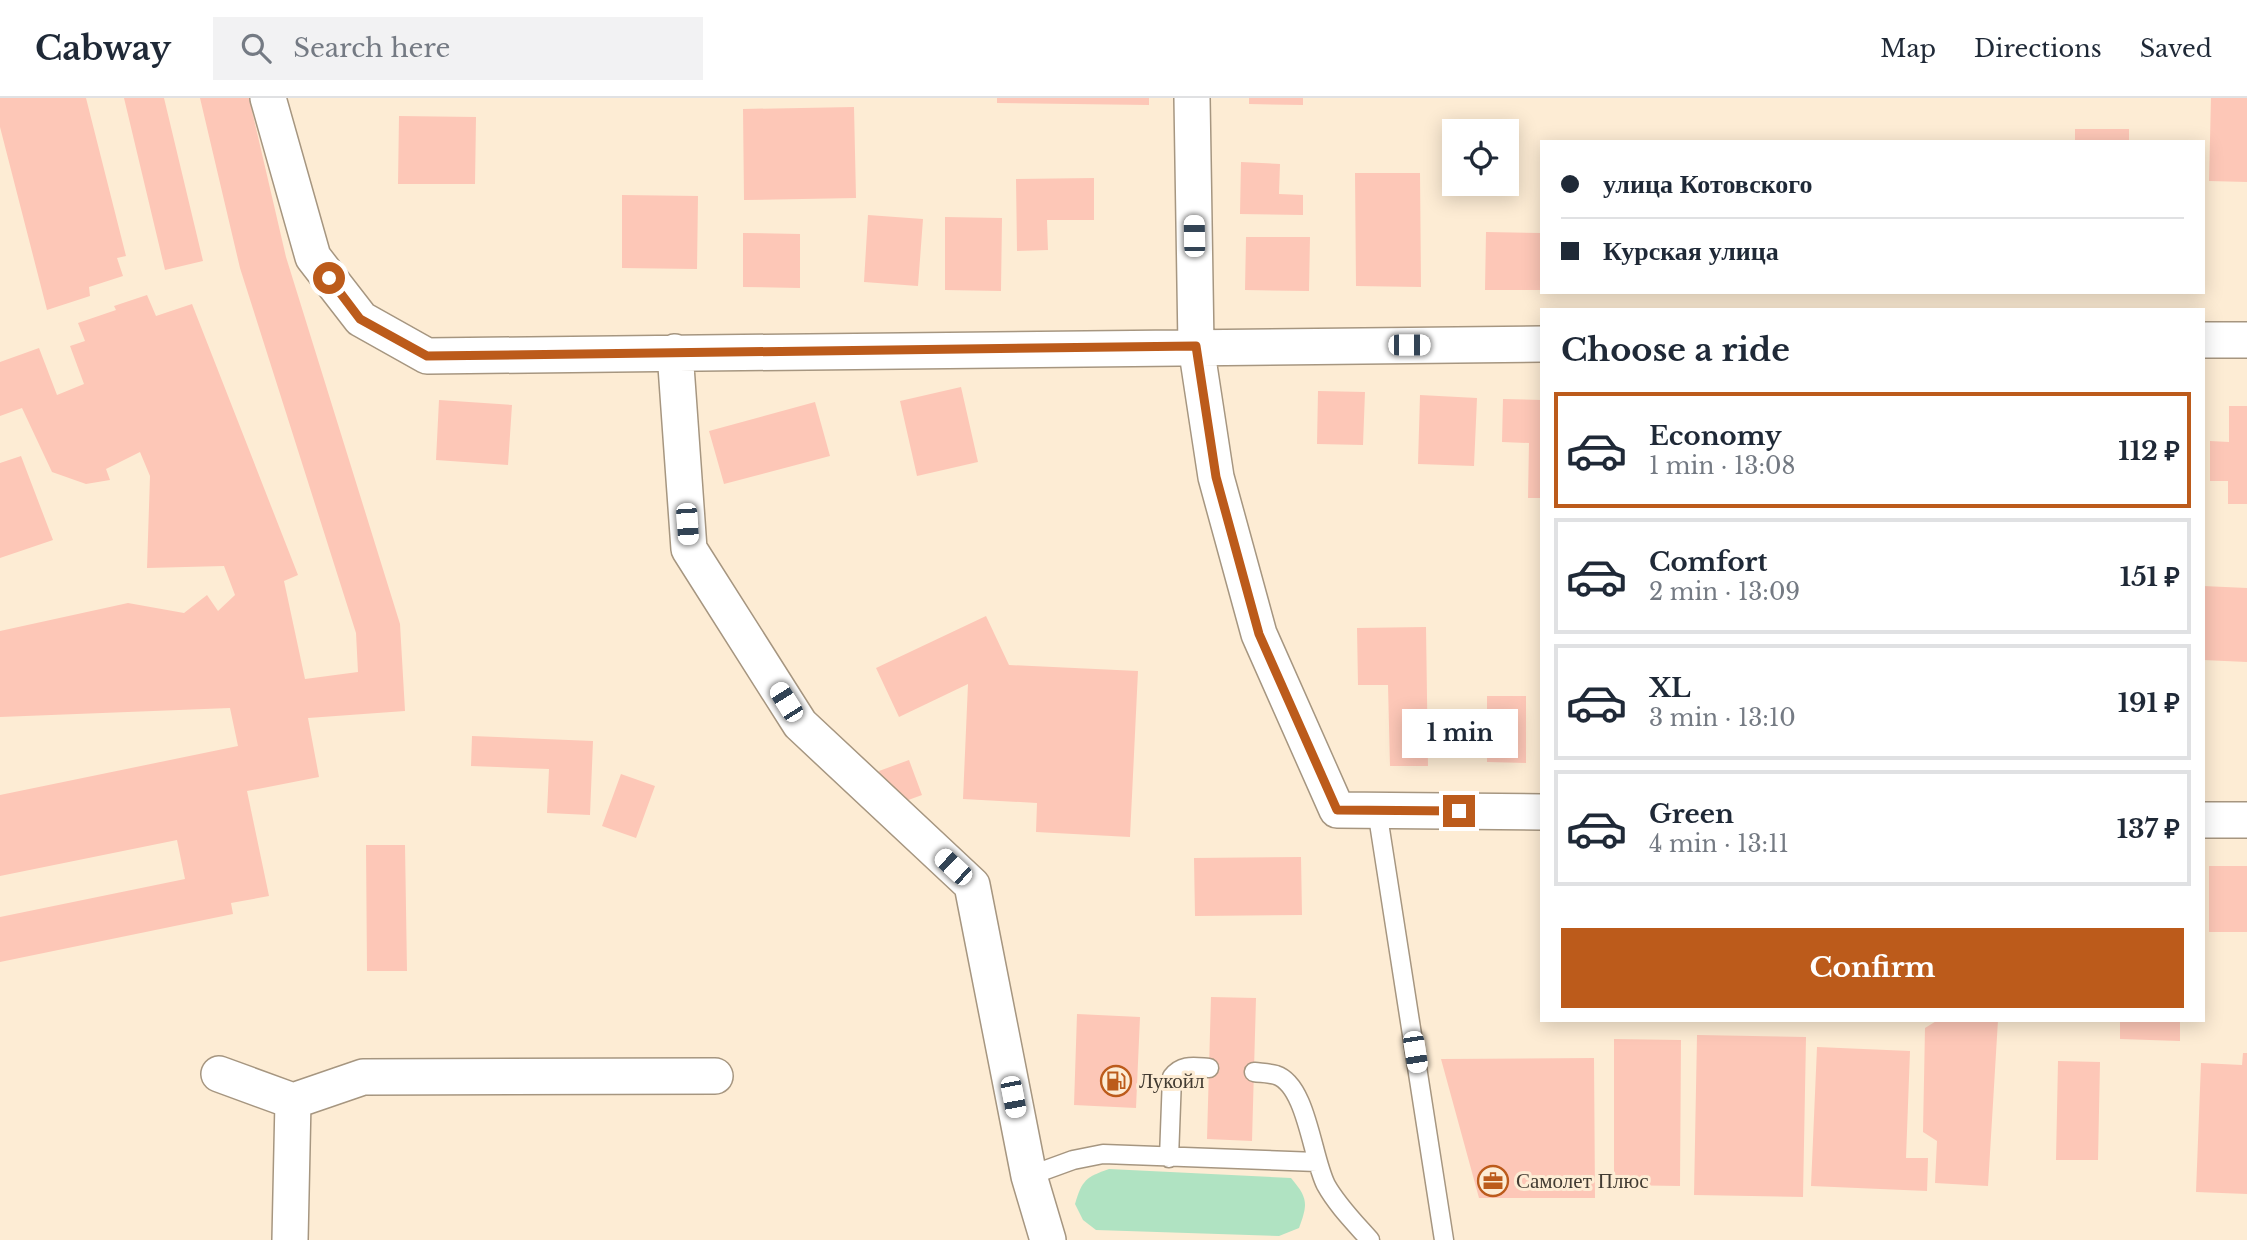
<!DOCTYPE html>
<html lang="en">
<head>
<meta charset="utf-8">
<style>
  body { margin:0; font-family:"Libre Baskerville",serif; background:#f2f2f3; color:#1f2937; height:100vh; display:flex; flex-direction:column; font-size:26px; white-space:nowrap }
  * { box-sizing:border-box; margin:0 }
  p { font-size:23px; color:#747a83 }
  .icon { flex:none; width:38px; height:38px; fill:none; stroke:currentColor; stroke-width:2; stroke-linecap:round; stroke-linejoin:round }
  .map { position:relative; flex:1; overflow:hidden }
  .sheet { position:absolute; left:1540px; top:210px; width:665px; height:714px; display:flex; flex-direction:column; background:#fff; border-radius:0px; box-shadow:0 4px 18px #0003 }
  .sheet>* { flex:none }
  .banner { position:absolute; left:1540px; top:42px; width:665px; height:154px; border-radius:0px; box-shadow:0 4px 18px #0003; display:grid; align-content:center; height:154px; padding:0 21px; background:#fff }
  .fabs { position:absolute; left:1442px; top:21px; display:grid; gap:14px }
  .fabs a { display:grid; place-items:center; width:77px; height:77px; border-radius:0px; background:#fff; box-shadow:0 4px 18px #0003; font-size:35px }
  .end { position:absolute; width:32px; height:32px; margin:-16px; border:9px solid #bc5b1b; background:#fff; box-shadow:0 0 0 4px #fff }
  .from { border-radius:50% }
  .bubble { position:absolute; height:49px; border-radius:0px; background:#fff; box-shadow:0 4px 18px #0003; font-size:23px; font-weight:700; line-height:49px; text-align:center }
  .car { position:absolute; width:21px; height:42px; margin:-21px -10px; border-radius:9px; box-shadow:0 0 5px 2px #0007; background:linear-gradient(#fff 24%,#345 0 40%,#fff 0 76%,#345 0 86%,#fff 0) }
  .banner b { display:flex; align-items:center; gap:24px; height:66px; font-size:26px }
  .banner b+b { border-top:2px solid #e0e1e3 }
  .banner i { width:18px; height:18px; background:#1f2937 }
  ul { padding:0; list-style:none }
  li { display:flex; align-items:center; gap:21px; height:116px; margin:0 14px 10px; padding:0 7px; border:4px solid #e0e1e3; border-radius:0px }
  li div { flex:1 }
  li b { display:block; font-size:26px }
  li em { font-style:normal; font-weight:700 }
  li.active { border-color:#bc5b1b }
  li>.icon { width:63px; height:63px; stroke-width:1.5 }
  h2 { padding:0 21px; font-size:32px; line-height:84px }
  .action { display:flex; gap:14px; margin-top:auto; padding:14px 21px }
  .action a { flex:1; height:80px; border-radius:0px; background:#bc5b1b; color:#fff; font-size:28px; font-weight:700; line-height:80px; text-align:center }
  header { display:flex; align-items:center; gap:42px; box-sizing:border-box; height:98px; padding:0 35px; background:#fff; border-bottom:2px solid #e0e1e3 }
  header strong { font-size:33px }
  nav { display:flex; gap:38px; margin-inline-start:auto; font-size:24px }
  .search { width:490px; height:63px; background:#f2f2f3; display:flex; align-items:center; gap:18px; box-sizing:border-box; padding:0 24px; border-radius:0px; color:#747a83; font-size:26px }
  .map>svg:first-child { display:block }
  .green { fill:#b0e3c2 }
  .building { fill:#fdc7b7 }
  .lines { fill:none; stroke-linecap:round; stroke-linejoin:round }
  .lane-casing { stroke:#a69680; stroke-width:21 }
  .street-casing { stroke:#a69680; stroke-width:38 }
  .lane { stroke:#fff; stroke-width:18 }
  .street { stroke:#fff; stroke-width:35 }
  .route { stroke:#bc5b1b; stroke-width:9 }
  .labels { text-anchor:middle; stroke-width:6; stroke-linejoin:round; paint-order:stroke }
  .poi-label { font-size:21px; fill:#423b32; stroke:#fdecd4; text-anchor:start }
</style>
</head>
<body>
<header>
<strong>Cabway</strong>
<div class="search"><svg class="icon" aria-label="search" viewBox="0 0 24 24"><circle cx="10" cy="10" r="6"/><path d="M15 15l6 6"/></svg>Search here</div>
<nav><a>Map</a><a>Directions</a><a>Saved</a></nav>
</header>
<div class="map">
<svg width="2247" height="1142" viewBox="0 0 2247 1142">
  <rect width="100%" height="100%" fill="#fdecd4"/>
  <path class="green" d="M1109,1071L1291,1080C1308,1100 1308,1106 1299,1130L1279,1138L1096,1132L1083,1122L1075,1106C1082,1082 1086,1079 1109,1071Z"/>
  <path class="building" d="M0,0H86L126,158L117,160L123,178L89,189L90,198L47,212L0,29Z
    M124,0H164L203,163L165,172Z
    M200,0H249L286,159L400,526L405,613L308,620L319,679L247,693L269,798L231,805L233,816L0,864V819L185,781L177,742L0,778V697L238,648L230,610L0,619V533L128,505L184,515L207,497L218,513L235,497L224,468L147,470L150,378L140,354L106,371L110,382L86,386L52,374L22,310L0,318V264L39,250L57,297L84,286L70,248L85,243L78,225L116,212L114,208L147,197L156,218L192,206L298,477L284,483L305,581L358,574L356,535L240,170Z
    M997,0H1149V7L997,5Z
    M1249,0H1303V7L1249,6Z
    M2211,0H2247V84L2209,83Z
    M854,9L856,100L744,102L743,11Z
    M399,18L476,19L475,86H398Z
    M2075,31H2129V44H2075Z
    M1241,64L1280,66L1279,96L1303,97V117L1240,116Z
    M1355,75H1420L1421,189L1356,188Z
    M1094,80V122H1047L1048,152L1017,153L1016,81Z
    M622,97L698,98L697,171L622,170Z
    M868,117L923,121L918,188L864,184Z
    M945,119L1002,120L1001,193L945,192Z
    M1486,134L1541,135V192H1485Z
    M743,135L800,136V190L743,189Z
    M1246,139H1310L1309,193L1245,192Z
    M961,289L978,364L917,378L900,303Z
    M1318,293L1365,294L1363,347L1317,346Z
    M1420,297L1477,300L1474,368L1418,366Z
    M1503,301L1542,302V400H1528L1529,345L1502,344Z
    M439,302L512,307L508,367L436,362Z
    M815,304L830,358L724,386L709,333Z
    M2229,308H2247V406H2228V383H2210V343L2229,344Z
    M21,358L53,442L0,460V365Z
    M2203,488L2247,490V564L2203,562Z
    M986,518L1009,567L1138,573L1130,739L1036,734L1037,705L963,701L968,586L899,619L876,570Z
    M1426,529L1428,668H1390L1388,587H1358L1357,530Z
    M1487,598H1526V665L1487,664Z
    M472,638L593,643L590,717L547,715L549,671L471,668Z
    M909,662L922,697L892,708L879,673Z
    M621,676L655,688L636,740L602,728Z
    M366,747H405L407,873H367Z
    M1301,759L1302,817L1195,818L1194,760Z
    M2209,768H2247V834H2209Z
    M1211,899L1256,900L1252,1043L1207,1041Z
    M1077,916L1140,919L1136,1010L1074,1007Z
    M1938,922H1998L1988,1088L1935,1085L1937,1043L1923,1034L1925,930Z
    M2120,922H2180V943L2120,941Z
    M1697,937L1806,939L1803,1099L1694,1097Z
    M1614,941L1681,942L1680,1088L1614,1087Z
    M1817,949L1910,953L1906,1060H1928L1927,1093L1811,1088Z
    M2243,955H2247V1096L2196,1094L2201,965L2242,967Z
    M1594,960L1595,1100H1479L1441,961Z
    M2058,963L2100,964L2098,1062H2056Z"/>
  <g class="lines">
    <g class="lane-casing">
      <path id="lane" d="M1377,712L1444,1142
        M1254,974C1261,975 1269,975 1276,977C1307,987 1312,1060 1326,1087C1337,1107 1355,1125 1370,1142
        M1169,1060L1172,979C1182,966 1194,969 1209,970
        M1029,1078L1073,1062L1103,1056L1317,1064"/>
    </g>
    <g class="street-casing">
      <path id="street" d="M268,0L313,159L361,221L427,258L1542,246
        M1192,0L1196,248L1216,379L1259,536L1337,712L1542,714
        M2203,242H2247
        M675,254L689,451L800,626L972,787L1029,1078L1048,1142
        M2203,722H2247
        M219,976L293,1003L290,1142
        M293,1003L363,979L715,978"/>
    </g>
    <use href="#lane" class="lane"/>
    <use href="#street" class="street"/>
  </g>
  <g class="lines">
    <path class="route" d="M329,180L360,221L427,258L1196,248L1216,379L1259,536L1337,712L1459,713"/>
  </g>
  <defs>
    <g id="fuel-ring" transform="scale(1.575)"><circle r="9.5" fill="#fdecd4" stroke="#bc5b1b" stroke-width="1.5"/><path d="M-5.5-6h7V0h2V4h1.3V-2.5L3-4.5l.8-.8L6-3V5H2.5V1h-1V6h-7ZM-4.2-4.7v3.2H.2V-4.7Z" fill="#bc5b1b"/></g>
    <g id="office-ring" transform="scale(1.575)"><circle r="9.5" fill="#fdecd4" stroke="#bc5b1b" stroke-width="1.5"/><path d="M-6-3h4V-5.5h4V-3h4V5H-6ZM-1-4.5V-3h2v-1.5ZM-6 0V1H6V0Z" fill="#bc5b1b"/></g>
  </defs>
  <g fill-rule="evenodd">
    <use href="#fuel-ring" x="1116" y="983"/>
    <use href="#office-ring" x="1493" y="1083"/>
  </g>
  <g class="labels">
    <g class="poi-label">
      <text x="1139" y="990">Лукойл</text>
      <text x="1516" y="1090">Самолет Плюс</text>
    </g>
  </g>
</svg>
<div class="fabs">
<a><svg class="icon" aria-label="locate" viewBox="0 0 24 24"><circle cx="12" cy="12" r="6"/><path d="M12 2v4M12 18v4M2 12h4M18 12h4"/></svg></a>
</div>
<i class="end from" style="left:329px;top:180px"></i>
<i class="end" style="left:1459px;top:713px"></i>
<div class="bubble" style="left:1402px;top:611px;width:116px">1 min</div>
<i class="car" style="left:1194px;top:138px;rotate:359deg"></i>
<i class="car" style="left:1409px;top:247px;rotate:90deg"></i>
<i class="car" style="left:687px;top:426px;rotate:176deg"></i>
<i class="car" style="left:786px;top:604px;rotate:328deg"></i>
<i class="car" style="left:953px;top:769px;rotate:313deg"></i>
<i class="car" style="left:1415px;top:954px;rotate:171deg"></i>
<i class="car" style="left:1013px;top:999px;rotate:169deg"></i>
<div class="banner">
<b><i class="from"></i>улица Котовского</b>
<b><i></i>Курская улица</b>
</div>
<section class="sheet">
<h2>Choose a ride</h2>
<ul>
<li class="active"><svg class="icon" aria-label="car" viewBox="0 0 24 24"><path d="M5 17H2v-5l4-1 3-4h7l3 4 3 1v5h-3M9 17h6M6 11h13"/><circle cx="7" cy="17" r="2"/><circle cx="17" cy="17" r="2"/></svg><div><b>Economy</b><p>1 min · 13:08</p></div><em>112 ₽</em></li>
<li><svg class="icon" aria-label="car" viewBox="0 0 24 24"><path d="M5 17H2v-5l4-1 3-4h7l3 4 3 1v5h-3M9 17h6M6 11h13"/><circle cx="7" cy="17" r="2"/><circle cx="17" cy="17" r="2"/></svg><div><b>Comfort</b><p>2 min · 13:09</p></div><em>151 ₽</em></li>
<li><svg class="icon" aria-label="car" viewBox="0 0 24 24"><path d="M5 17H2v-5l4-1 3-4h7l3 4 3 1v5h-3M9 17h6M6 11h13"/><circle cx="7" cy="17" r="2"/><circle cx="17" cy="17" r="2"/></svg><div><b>XL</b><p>3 min · 13:10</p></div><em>191 ₽</em></li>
<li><svg class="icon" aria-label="car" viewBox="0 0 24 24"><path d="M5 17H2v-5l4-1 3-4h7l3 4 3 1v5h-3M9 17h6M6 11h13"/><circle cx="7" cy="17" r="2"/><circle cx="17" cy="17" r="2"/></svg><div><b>Green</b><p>4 min · 13:11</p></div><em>137 ₽</em></li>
</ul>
<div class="action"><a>Confirm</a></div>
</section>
</div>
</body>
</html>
